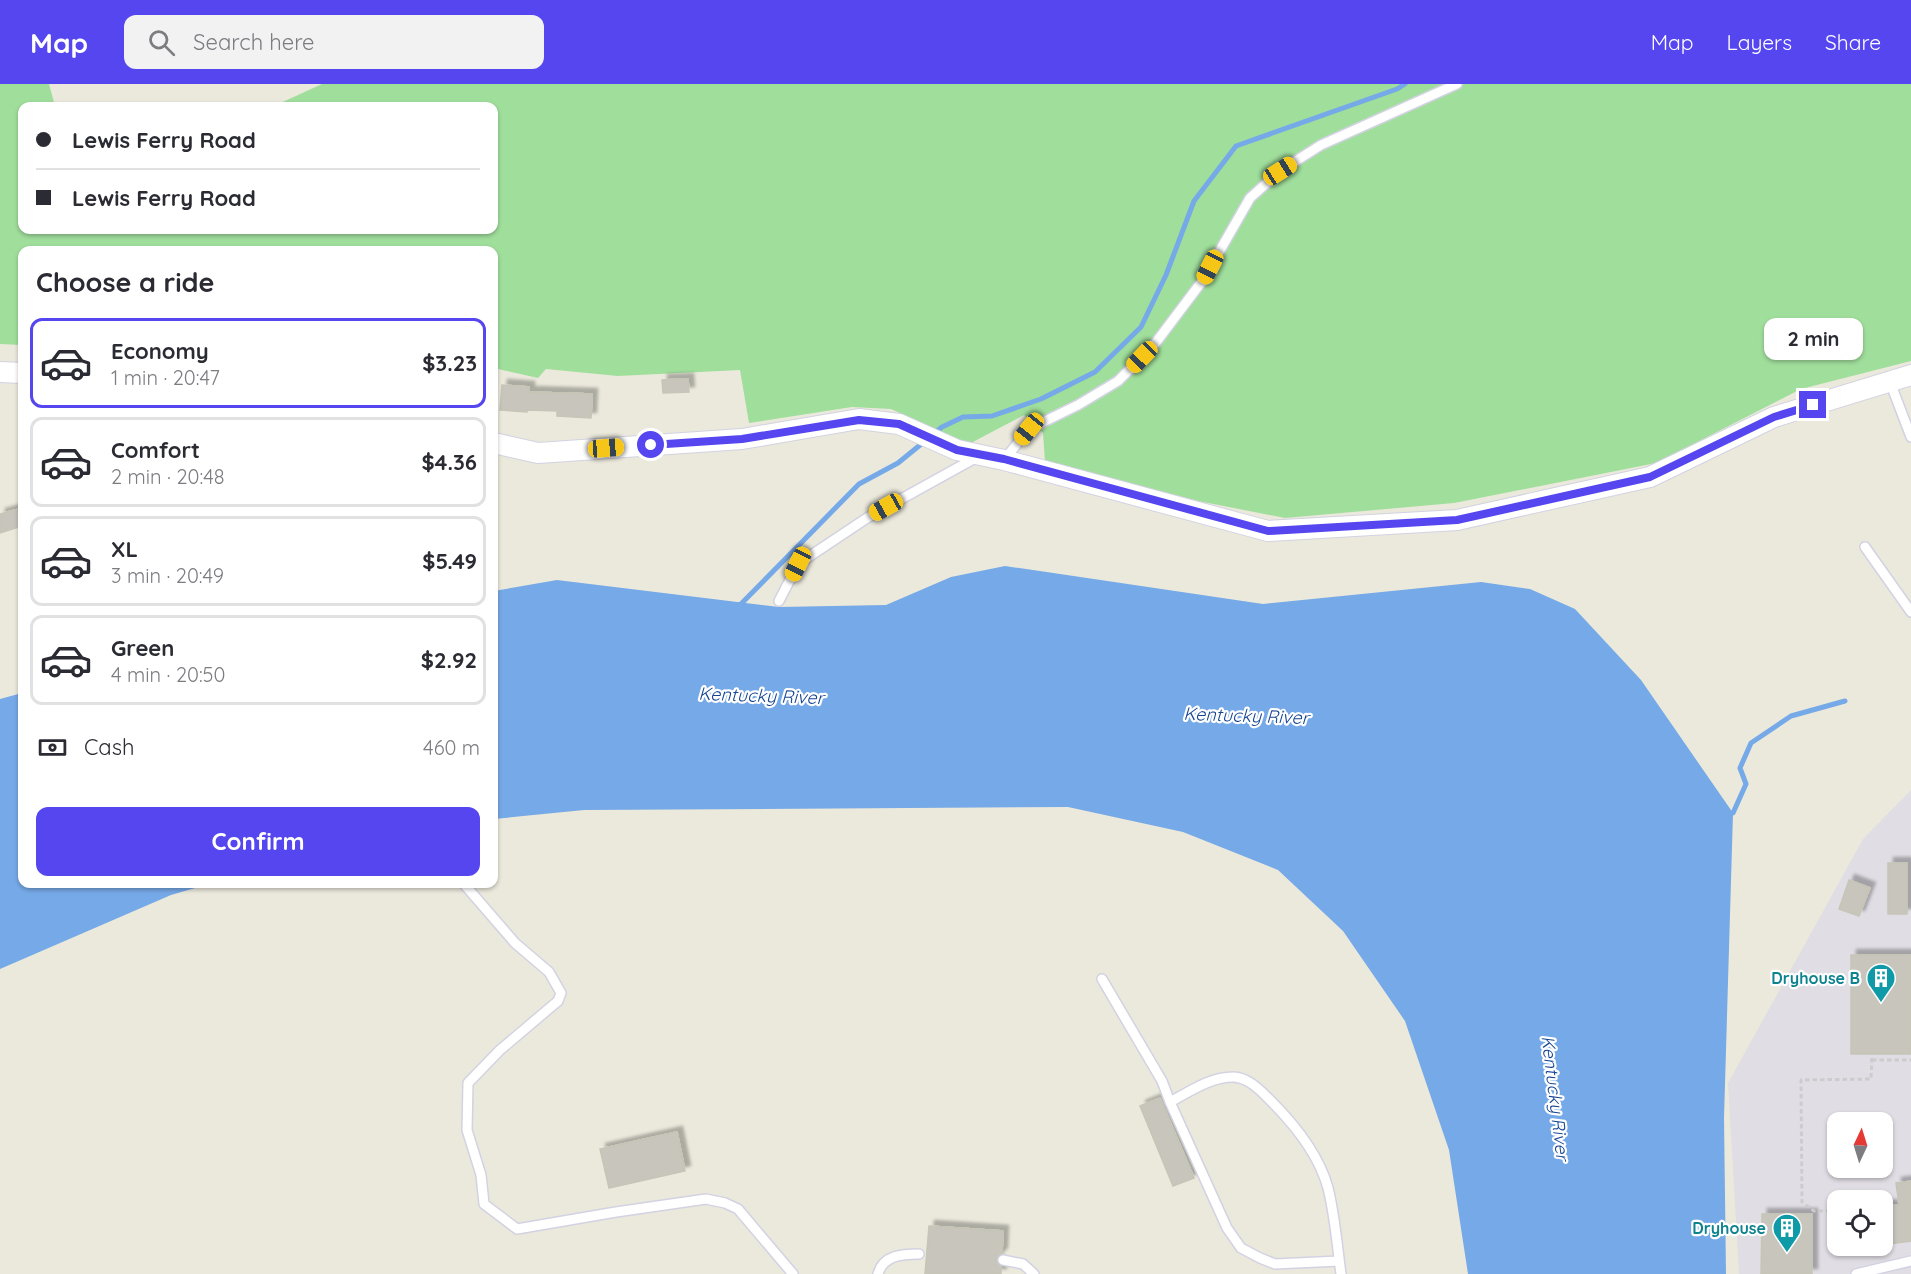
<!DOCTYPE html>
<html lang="en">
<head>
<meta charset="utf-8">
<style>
  body { margin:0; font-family:Quicksand,sans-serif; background:#f2f2f3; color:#2b2b33; height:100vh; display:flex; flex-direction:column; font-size:22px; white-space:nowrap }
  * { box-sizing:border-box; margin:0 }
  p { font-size:20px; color:#7c7c81 }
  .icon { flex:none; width:33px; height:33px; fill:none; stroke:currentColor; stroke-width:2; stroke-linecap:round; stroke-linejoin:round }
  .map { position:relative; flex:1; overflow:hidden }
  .details { position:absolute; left:18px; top:162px; width:480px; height:642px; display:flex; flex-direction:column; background:#fff; border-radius:12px; box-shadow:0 2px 4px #0004 }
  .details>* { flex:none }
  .guide { position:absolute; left:18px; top:18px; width:480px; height:132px; border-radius:12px; box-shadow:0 2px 4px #0004; display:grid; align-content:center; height:132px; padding:0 18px; background:#fff }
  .needle { width:39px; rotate:4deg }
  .buttons { position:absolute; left:1827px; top:1028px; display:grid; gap:12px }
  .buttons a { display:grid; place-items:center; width:66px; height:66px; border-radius:12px; background:#fff; box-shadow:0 2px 4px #0004; font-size:30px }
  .end { position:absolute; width:27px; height:27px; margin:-14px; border:8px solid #5646ef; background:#fff; box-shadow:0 0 0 3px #fff }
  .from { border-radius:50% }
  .bubble { position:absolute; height:42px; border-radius:12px; background:#fff; box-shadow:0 2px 4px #0004; font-size:20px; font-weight:700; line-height:42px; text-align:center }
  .car { position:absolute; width:18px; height:36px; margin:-18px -9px; border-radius:8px; box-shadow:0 0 4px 2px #0007; background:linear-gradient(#f5c518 24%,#345 0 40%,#f5c518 0 76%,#345 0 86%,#f5c518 0) }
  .guide b { display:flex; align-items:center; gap:21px; height:57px; font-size:22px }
  .guide b+b { border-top:2px solid #e1e1e2 }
  .guide i { width:15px; height:15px; background:#2b2b33 }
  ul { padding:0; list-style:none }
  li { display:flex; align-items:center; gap:18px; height:90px; margin:0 12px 9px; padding:0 6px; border:3px solid #e1e1e2; border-radius:12px }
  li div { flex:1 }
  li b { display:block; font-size:22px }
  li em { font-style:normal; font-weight:700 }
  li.current { border-color:#5646ef }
  li>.icon { width:54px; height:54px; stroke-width:1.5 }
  h2 { padding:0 18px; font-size:27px; line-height:72px }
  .pay { display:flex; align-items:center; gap:15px; height:66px; padding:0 18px; font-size:22px }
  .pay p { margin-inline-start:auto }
  .primary-button { display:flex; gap:12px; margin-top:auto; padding:12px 18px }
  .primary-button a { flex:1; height:69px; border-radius:12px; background:#5646ef; color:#fff; font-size:24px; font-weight:700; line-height:69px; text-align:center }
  header { display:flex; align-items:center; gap:36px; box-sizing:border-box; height:84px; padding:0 30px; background:#5646ef; color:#fff }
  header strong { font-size:28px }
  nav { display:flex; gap:33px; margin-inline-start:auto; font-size:21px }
  .search { width:420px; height:54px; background:#f2f2f3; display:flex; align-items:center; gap:15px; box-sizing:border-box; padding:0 21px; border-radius:12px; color:#7c7c81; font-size:22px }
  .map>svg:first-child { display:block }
  .industrial { fill:#e1dde4; fill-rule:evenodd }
  .green { fill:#a0de9c }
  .water { fill:#76a9e7 }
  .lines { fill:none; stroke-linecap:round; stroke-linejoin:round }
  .stream { stroke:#76a9e7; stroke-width:5 }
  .building { fill:#c7c5bc; stroke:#c6c5b6; stroke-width:1.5; filter:url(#shadow) }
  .service-casing { stroke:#d3d2e2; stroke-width:12 }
  .minor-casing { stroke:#d3d2e2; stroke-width:22 }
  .path { stroke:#ccc; stroke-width:3; stroke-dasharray:4.5 3; stroke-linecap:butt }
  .service { stroke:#fff; stroke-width:9 }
  .minor { stroke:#fff; stroke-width:20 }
  .route { stroke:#5646ef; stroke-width:8 }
  .labels { text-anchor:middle; stroke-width:4.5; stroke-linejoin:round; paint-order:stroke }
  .culture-label { font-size:16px; font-weight:bold; fill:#0d838f; stroke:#fff; text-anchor:end }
  .water-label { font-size:18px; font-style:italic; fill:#154492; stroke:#fff }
</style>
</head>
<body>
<header>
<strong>Map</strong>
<div class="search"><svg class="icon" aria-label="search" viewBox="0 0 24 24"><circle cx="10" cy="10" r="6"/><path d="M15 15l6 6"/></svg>Search here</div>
<nav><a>Map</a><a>Layers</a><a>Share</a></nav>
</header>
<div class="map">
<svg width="1911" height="1190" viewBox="0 0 1911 1190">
  <defs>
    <filter id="shadow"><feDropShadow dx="5.5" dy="-5.5" stdDeviation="1.5" flood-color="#0004"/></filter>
  </defs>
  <rect width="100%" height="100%" fill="#ebe9dc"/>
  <path class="industrial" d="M1911,706V1190H1739L1728,999L1863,755ZM1838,1038H1882V1083H1838ZM1838,1116H1882V1161H1838Z"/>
  <path class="green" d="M0,0H49L55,22H22V146H494V22H274L322,0H1911V277L1801,305L1656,379L1454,419L1285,434L1198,417L1045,378L1043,349L1024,331L969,360L891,325L852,323L749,339L740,286L618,292L546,285L538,294L494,284V166H22V261L0,260Z"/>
  <path class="water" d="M1005,482L1263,520L1481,498L1530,505L1575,525L1641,596L1733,729L1724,1034L1726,1190H1468L1449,1066L1405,937L1343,847L1278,786L1183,748L1068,723L584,726L494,735V507L557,496L779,523L886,521L951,493Z
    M22,609V800H209L171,811L0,885V615Z"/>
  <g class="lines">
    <path class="stream" d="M932,351L942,343L963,333L992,332L1041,315L1095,288L1141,243L1166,191L1194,117L1236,62L1397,5L1405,0
      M738,523L859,400L898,379L925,357
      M1727,731L1733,729L1746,700L1740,684L1751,659L1791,632L1845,617"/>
  </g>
  <path class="building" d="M688,295L689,308L663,309L662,296Z
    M502,301L529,303V308L592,310L591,334L557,332V327L527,326V328L500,326Z
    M22,424V442L0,449V430Z
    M1888,779H1907V830H1888Z
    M1849,796L1870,804L1859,832L1839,825Z
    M1851,871H1911V970H1851Z
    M1160,1014L1194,1094L1173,1102L1140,1022Z
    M677,1048L685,1087L609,1104L600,1065Z
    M1911,1097V1157L1882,1161V1122L1899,1121L1896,1099Z
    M1762,1130H1812V1190H1761Z
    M929,1142L1003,1147L1002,1169L996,1175L1001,1182V1190H925Z"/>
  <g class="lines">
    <g class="service-casing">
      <path id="service" d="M1890,298L1911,353
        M1004,376L1029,345L1078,321L1118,297L1154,261L1203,196L1250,114L1280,87L1321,61L1457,0
        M1865,463L1911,528
        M779,517L798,480L867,434L977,373
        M464,800L515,859L549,888L561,909L558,917L500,966L468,999L467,1046L481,1091L484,1120L517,1145L616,1128L706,1115L725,1119L738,1125L793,1190
        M1102,895L1162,997L1170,1018C1189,1008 1210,993 1233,993C1248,993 1261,1007 1271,1017C1294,1040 1319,1071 1328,1104C1335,1132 1337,1161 1341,1190
        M1170,1018L1227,1144L1241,1164L1260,1174L1275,1180L1339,1177
        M1003,1176L1023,1180L1034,1190
        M878,1190C883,1171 903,1170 919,1170
        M1856,1190L1911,1177"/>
    </g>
    <g class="minor-casing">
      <path id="minor" d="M0,288L22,289
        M494,359L538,369L742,355L859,335L899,340L957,366L1004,376L1268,447L1457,436L1650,393L1774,333L1911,291"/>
    </g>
    <path class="path" d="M1872,976H1911
      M1838,1127H1814L1802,1118L1801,996L1871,995L1872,970
      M1856,1161V1170"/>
    <use href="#service" class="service"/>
    <use href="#minor" class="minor"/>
  </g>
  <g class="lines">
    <path class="route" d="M651,361L742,355L859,336L899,340L957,366L1004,375L1268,447L1457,436L1650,393L1774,333L1813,321"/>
  </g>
  <defs>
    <g id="building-pin" transform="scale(1.5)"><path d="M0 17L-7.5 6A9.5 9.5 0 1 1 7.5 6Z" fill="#0f9aa8" stroke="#fff"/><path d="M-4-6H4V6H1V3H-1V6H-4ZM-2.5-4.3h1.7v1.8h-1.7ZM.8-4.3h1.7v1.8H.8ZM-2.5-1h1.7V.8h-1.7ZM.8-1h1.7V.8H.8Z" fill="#fff"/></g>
  </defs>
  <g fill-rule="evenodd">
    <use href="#building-pin" x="1881" y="894"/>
    <use href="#building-pin" x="1787" y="1144"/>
  </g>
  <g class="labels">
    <g class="culture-label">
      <text x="1860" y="900">Dryhouse B</text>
      <text x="1766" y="1150">Dryhouse</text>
    </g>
    <g class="water-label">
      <text transform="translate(761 612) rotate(2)" y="6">Kentucky River</text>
      <text transform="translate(1246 632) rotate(2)" y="6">Kentucky River</text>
      <text transform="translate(1555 1014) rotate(83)" y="6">Kentucky River</text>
    </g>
  </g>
</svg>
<div class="buttons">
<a><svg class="needle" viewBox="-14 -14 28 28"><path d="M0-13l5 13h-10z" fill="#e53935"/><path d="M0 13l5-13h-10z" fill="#7c7c81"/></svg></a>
<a><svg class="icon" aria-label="locate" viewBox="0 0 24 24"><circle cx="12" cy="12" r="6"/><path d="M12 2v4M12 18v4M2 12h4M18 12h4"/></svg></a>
</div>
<i class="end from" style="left:651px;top:361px"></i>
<i class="end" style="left:1813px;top:321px"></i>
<div class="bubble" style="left:1764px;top:234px;width:99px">2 min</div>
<i class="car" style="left:1280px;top:87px;rotate:58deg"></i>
<i class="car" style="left:1210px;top:183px;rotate:207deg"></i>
<i class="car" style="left:1142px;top:273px;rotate:224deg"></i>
<i class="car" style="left:1029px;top:345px;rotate:219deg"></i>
<i class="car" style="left:606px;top:364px;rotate:86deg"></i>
<i class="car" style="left:886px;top:423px;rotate:241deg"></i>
<i class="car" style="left:798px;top:480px;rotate:206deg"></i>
<div class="guide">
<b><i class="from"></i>Lewis Ferry Road</b>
<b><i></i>Lewis Ferry Road</b>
</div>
<section class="details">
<h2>Choose a ride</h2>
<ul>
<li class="current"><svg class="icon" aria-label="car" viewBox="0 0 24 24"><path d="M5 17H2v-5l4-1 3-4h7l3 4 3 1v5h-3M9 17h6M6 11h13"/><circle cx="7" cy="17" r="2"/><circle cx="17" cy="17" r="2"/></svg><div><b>Economy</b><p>1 min · 20:47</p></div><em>$3.23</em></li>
<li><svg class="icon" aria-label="car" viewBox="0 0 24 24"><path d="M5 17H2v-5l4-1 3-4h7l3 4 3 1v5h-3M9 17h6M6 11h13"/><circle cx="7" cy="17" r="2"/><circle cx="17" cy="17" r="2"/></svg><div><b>Comfort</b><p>2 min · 20:48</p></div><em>$4.36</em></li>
<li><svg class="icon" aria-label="car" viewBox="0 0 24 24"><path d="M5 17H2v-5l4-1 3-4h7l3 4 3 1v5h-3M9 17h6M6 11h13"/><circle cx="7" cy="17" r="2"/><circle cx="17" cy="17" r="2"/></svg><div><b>XL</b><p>3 min · 20:49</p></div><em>$5.49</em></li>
<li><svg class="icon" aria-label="car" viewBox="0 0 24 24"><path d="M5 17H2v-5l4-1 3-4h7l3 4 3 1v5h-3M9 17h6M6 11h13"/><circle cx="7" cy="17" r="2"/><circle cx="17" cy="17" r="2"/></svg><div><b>Green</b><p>4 min · 20:50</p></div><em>$2.92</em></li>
</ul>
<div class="pay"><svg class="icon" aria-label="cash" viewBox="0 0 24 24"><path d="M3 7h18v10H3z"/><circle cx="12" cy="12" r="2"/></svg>Cash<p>460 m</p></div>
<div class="primary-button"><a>Confirm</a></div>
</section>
</div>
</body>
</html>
